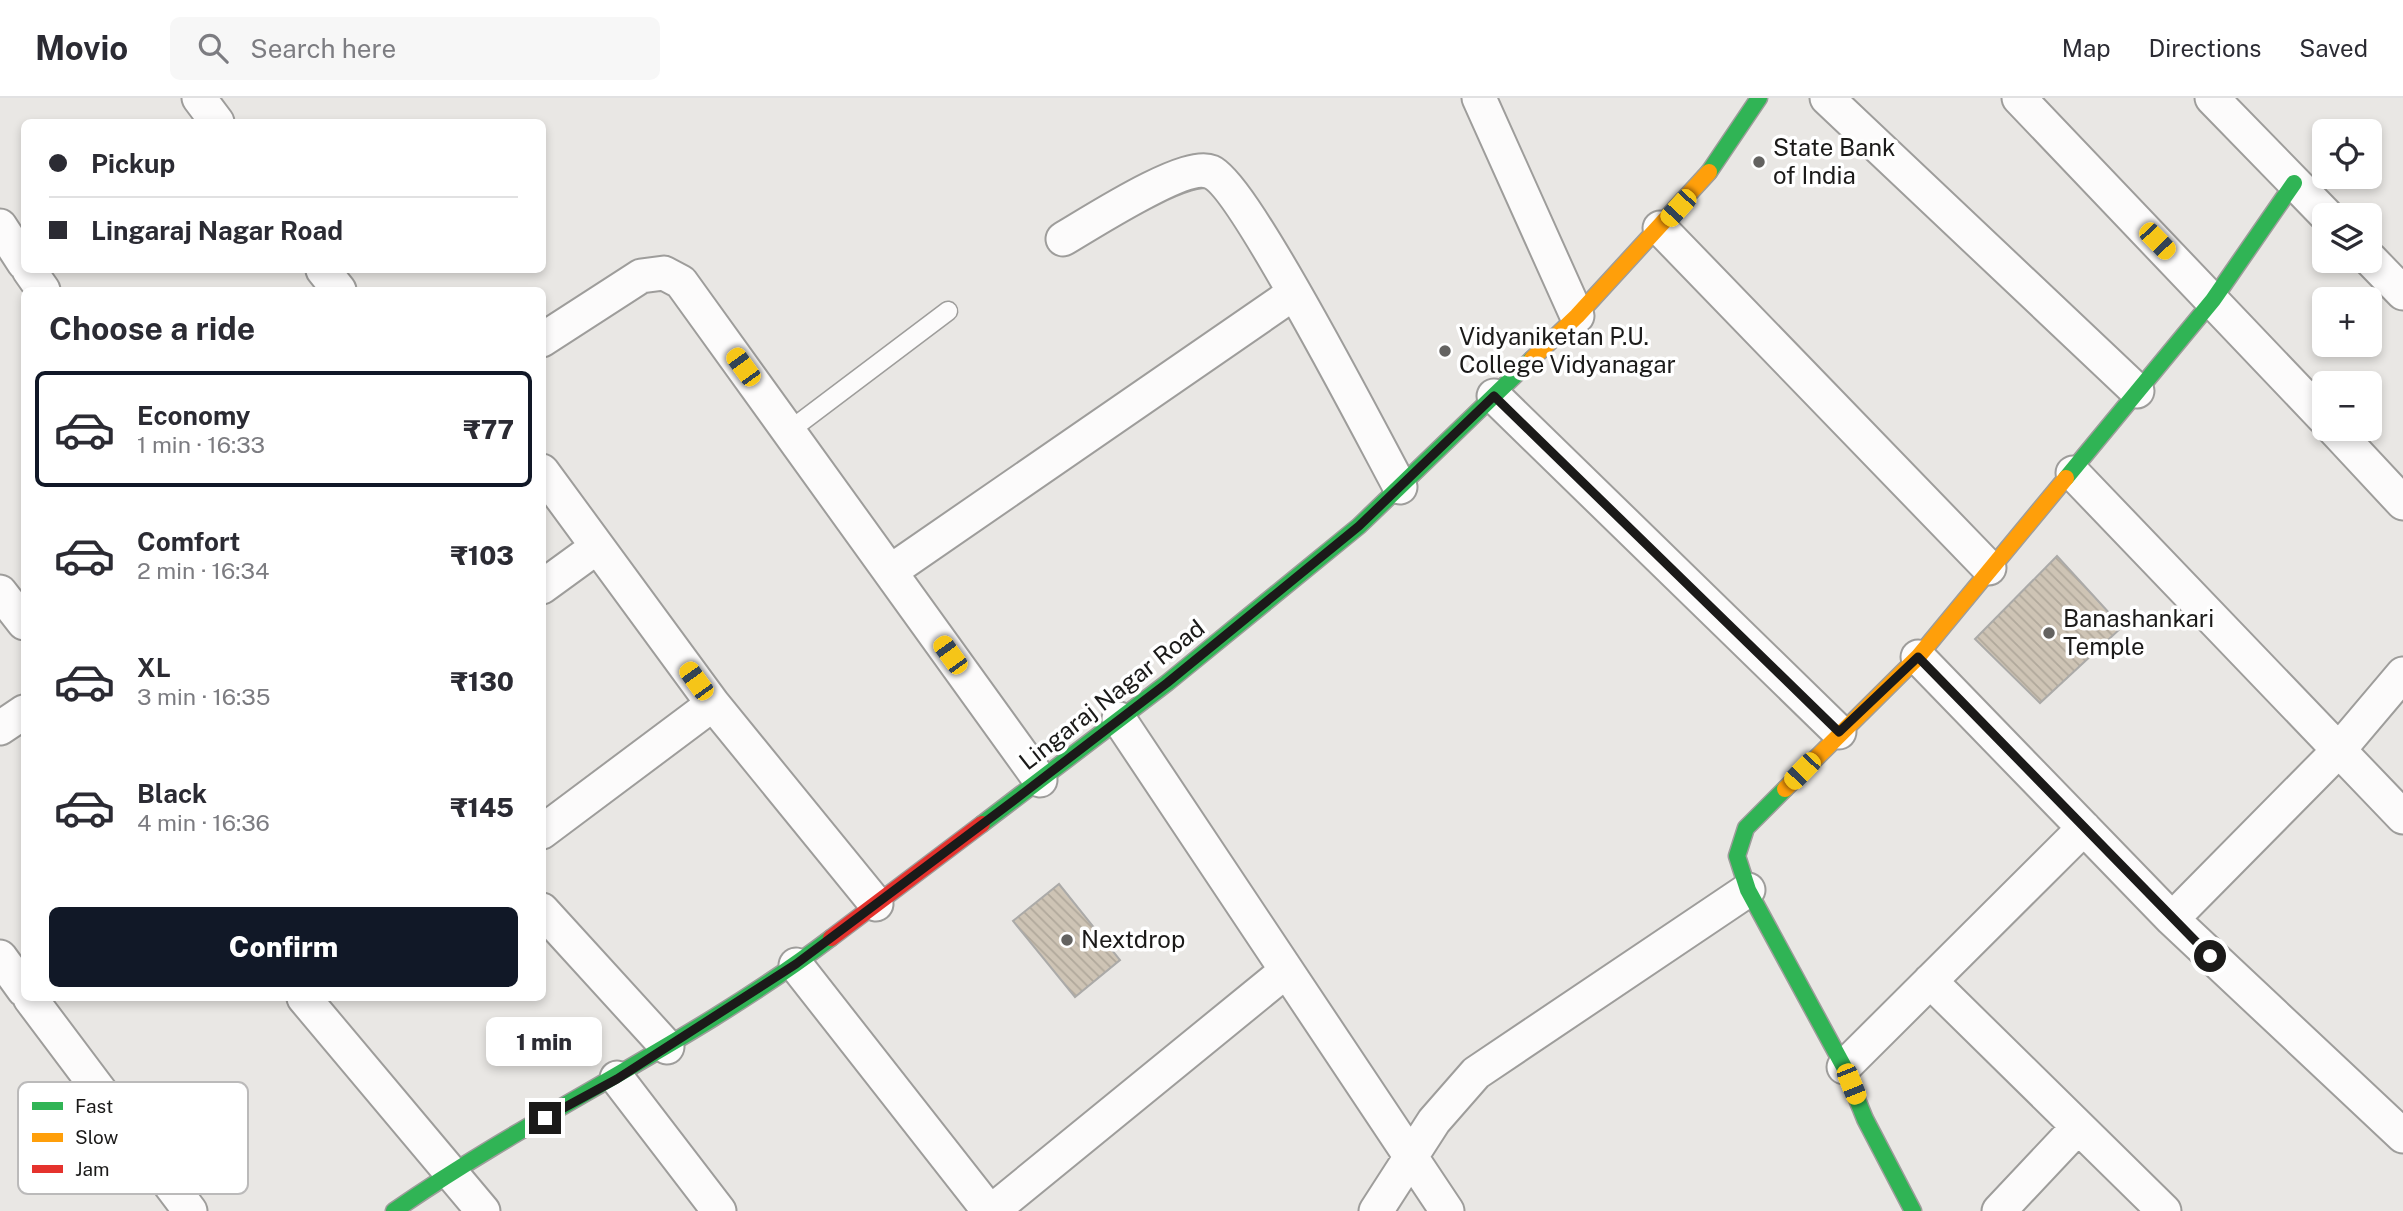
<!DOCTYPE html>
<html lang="en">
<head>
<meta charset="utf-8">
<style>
  body { margin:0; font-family:"Public Sans",sans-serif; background:#f7f7f7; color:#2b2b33; height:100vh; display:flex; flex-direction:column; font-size:26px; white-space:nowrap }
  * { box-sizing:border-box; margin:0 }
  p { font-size:23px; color:#7c7c81 }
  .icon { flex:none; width:38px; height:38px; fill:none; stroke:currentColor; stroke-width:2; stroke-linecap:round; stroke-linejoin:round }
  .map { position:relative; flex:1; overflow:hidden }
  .sheet { position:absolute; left:21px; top:189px; width:525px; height:714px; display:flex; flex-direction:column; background:#fff; border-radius:10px; box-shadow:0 4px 10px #0003 }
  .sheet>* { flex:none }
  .banner { position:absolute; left:21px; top:21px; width:525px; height:154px; border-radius:10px; box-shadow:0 4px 10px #0003; display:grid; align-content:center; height:154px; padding:0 28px; background:#fff }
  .buttons { position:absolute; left:2312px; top:21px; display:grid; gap:14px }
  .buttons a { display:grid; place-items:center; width:70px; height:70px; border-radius:10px; background:#fff; box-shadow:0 4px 10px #0003; font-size:35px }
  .end { position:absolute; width:32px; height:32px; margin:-16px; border:9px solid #1b1a19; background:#fff; box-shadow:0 0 0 4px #fff }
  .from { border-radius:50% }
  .bubble { position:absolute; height:49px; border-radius:10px; background:#fff; box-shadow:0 4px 10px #0003; font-size:23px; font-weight:800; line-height:49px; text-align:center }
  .car { position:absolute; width:21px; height:42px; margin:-21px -10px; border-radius:9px; box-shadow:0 0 5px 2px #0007; background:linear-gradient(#f5c518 24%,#345 0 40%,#f5c518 0 76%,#345 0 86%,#f5c518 0) }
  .banner b { display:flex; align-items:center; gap:24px; height:66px; font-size:26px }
  .banner b+b { border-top:2px solid #e1e1e2 }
  .banner i { width:18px; height:18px; background:#2b2b33 }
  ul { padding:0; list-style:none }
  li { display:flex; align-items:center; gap:21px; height:116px; margin:0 14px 10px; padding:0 14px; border:4px solid transparent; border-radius:10px }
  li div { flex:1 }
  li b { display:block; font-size:26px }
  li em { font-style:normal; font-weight:800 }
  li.on { border-color:#111827 }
  li>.icon { width:63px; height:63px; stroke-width:1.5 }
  h2 { padding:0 28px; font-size:32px; line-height:84px }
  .action { display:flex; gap:14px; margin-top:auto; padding:14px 28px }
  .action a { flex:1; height:80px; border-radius:10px; background:#111827; color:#fff; font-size:28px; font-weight:800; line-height:80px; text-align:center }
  header { display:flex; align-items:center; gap:42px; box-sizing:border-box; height:98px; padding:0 35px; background:#fff; border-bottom:2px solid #e1e1e2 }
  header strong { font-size:33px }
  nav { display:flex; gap:38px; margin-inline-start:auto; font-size:24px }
  .search { width:490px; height:63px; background:#f7f7f7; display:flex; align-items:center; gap:18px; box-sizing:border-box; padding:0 24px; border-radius:10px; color:#7c7c81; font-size:26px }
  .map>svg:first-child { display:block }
  .building { fill:url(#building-back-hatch); stroke:#abaaa8; stroke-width:2 }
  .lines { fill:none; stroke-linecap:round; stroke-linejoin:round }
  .lane-casing { stroke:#9e9d9b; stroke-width:21 }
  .street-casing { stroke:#9e9d9b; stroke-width:37 }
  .fast-casing { stroke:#9e9d9b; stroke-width:19 }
  .slow-casing { stroke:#9e9d9b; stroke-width:19 }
  .jam-casing { stroke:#9e9d9b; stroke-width:19 }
  .lane { stroke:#fcfbfb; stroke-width:18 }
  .street { stroke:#fcfbfb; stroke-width:33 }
  .fast { stroke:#30b455; stroke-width:16 }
  .slow { stroke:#ff9f0a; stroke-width:16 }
  .jam { stroke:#e5322d; stroke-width:16 }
  .route { stroke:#1b1a19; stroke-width:9 }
  .poi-dot { fill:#636260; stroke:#fff; stroke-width:2.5 }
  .labels { text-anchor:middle; stroke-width:7; stroke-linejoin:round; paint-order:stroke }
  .poi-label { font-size:24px; fill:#1b1a19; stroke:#fff; text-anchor:start }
  .street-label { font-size:24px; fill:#1b1a19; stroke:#fff }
  .key { fill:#fff; stroke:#bbbaba; stroke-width:2 }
  .key-label { font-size:19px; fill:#1b1a19 }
</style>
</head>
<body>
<header>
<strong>Movio</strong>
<div class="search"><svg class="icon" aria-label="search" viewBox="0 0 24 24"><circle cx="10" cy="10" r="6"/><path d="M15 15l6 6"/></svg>Search here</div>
<nav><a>Map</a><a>Directions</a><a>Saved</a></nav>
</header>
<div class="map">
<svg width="2403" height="1113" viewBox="0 0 2403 1113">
  <defs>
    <pattern id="building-back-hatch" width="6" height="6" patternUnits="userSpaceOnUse" patternTransform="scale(1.75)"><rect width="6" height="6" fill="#cec4b5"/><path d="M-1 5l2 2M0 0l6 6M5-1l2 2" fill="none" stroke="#b0a89b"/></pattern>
  </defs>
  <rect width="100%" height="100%" fill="#e9e7e4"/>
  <path class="building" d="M2057,458L2122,529L2040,605L1975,541Z
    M1059,786L1120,862L1075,899L1013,823Z"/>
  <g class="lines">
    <g class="lane-casing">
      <path id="lane" d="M789,333L948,213"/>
    </g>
    <g class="street-casing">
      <path id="street" d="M199,0L217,24
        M1479,0L1577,218
        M1827,0L2137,293
        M2019,0L2324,320
        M2212,0L2326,117
        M0,128L24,165
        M1660,130L1989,470
        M1063,141C1089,126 1185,63 1211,74C1244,88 1374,341 1400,389
        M2370,161L2403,195
        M29,172L43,192
        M323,172L339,192
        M542,242L641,178L664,175L681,184L1040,682
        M1494,298L1839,634
        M2334,331L2403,405
        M542,373L713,606L876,806
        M2073,375L2403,719
        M891,473L1294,195
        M542,489L597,449
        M0,494L24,525
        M1918,559L2172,821L2403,1038
        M1119,621L1447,1113
        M0,630L24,614
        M542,734L713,606
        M542,812L667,949
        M2172,821L2337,654L2403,576
        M0,859L24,892
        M796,867L989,1113
        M1930,883L2164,1113
        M30,900L190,1113
        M304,900L483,1113
        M1844,969L2084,730
        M617,980L719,1113
        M992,1113L1286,873
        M1376,1113L1434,1023L1476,975L1748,792
        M1999,1113L2078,1029"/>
    </g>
    <g class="fast-casing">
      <path id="fast" d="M1709,74L1759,0
        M2066,380L2213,202L2294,85
        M1785,691L1746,730L1737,758L1748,792L1844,969L1865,1021L1913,1113
        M982,726L1167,585L1359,428L1532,261
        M394,1113C535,1015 694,944 831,840"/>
    </g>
    <g class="slow-casing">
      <path id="slow" d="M1532,261L1577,218L1709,74
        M1785,691L1918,559L2066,380"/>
    </g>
    <g class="jam-casing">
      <path id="jam" d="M831,840L982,726"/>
    </g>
    <use href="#lane" class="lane"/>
    <use href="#street" class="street"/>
    <use href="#fast" class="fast"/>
    <use href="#slow" class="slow"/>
    <use href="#jam" class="jam"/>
  </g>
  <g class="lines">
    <path class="route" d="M545,1020L617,981L796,866L1021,697L1167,585L1359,428L1494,298L1839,634L1918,559L2210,858"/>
  </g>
  <g class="poi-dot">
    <circle cx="1759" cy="64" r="7"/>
    <circle cx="1445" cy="253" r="7"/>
    <circle cx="2049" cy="535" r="7"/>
    <circle cx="1067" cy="842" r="7"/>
  </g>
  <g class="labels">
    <g class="poi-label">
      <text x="1773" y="58">State Bank<tspan x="1773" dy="28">of India</tspan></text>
      <text x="1459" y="247">Vidyaniketan P.U.<tspan x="1459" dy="28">College Vidyanagar</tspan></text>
      <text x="2063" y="529">Banashankari<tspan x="2063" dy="28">Temple</tspan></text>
      <text x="1081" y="850">Nextdrop</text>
    </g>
    <g class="street-label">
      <text transform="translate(1112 597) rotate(-38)" y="8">Lingaraj Nagar Road</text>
    </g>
  </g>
  <rect x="18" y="984" width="230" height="112" rx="10" class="key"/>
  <rect x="32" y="1004" width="31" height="8" fill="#30b455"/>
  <rect x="32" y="1035" width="31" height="9" fill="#ff9f0a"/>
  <rect x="32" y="1067" width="31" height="8" fill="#e5322d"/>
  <g class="key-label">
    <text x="75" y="1015">Fast</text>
    <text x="75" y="1046">Slow</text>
    <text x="75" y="1078">Jam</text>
  </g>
</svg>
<div class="buttons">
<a><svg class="icon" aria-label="locate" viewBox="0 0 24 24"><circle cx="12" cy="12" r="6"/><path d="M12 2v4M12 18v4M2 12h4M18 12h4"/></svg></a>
<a><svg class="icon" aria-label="layers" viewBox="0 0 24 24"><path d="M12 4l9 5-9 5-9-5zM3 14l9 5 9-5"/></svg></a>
<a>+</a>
<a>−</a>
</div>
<i class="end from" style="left:2210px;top:858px"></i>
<i class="end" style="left:545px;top:1020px"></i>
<div class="bubble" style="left:486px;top:919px;width:116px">1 min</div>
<i class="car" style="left:1678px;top:110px;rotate:222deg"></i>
<i class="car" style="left:2157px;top:143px;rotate:136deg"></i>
<i class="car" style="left:743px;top:269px;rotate:324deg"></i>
<i class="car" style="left:950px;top:557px;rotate:324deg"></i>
<i class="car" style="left:696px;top:583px;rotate:324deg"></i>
<i class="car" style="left:1802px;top:673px;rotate:224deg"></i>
<i class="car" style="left:1851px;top:986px;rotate:158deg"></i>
<div class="banner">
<b><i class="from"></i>Pickup</b>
<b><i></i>Lingaraj Nagar Road</b>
</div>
<section class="sheet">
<h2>Choose a ride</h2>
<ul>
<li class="on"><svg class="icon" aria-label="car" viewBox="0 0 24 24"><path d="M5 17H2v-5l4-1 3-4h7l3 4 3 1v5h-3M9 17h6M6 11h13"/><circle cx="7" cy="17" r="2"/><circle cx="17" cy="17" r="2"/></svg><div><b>Economy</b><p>1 min · 16:33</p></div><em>₹77</em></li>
<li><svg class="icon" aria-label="car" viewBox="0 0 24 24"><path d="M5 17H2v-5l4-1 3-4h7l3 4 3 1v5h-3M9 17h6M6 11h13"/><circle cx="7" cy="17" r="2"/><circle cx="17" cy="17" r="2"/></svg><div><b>Comfort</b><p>2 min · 16:34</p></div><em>₹103</em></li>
<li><svg class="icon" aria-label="car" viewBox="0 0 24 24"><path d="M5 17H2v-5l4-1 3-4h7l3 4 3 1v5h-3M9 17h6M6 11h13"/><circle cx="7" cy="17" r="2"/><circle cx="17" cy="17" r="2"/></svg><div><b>XL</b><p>3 min · 16:35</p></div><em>₹130</em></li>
<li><svg class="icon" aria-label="car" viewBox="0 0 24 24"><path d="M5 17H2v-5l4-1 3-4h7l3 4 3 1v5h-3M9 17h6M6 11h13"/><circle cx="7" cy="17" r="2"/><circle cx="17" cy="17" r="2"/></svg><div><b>Black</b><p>4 min · 16:36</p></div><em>₹145</em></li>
</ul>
<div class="action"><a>Confirm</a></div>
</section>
</div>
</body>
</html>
